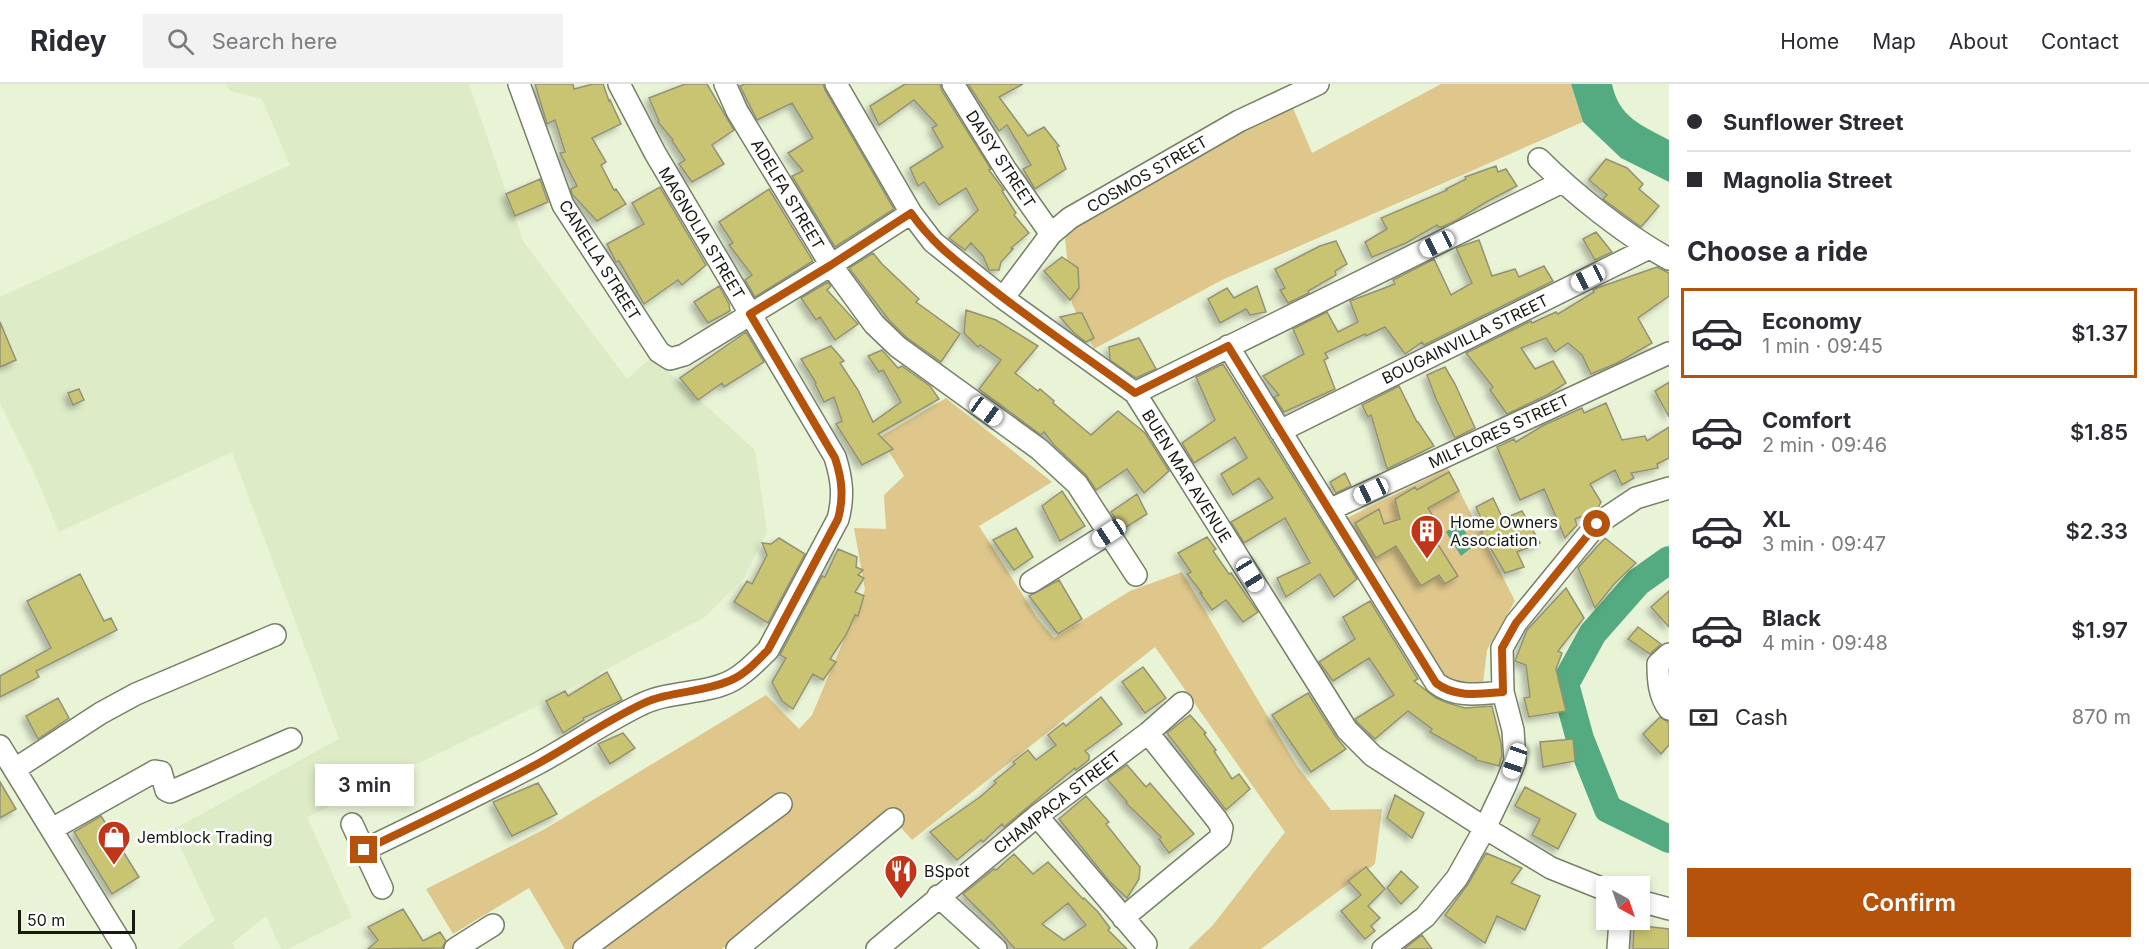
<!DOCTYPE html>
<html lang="en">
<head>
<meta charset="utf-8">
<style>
  body { margin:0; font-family:Inter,sans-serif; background:#f2f2f3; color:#2b2b33; height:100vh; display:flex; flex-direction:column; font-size:22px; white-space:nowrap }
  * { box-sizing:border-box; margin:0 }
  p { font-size:20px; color:#7c7c81 }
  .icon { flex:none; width:33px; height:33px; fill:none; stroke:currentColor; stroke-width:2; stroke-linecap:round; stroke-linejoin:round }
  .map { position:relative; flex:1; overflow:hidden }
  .panel { display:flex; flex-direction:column; background:#fff; width:480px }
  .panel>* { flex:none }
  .top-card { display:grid; align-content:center; height:132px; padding:0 18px; background:#fff }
  .needle { width:39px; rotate:140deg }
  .controls { position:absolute; left:1596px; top:792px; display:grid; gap:12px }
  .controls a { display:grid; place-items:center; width:54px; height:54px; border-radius:0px; background:#fff; box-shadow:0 3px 9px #0003; font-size:30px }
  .scale { position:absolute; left:18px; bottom:15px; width:117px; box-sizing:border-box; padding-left:6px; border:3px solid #171a10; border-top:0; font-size:16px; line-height:21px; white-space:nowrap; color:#171a10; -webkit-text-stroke:4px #fff; paint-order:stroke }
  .end { position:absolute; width:27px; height:27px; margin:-14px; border:8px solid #b45309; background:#fff; box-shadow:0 0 0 3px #fff }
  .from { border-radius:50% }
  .bubble { position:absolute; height:42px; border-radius:0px; background:#fff; box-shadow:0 3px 9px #0003; font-size:20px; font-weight:600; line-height:42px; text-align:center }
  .car { position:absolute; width:18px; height:36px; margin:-18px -9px; border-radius:8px; box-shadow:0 0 4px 2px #0007; background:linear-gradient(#fff 24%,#345 0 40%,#fff 0 76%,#345 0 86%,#fff 0) }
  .top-card b { display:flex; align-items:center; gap:21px; height:57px; font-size:22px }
  .top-card b+b { border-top:2px solid #e1e1e2 }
  .top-card i { width:15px; height:15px; background:#2b2b33 }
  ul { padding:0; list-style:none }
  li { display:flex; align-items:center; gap:18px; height:90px; margin:0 12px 9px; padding:0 6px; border:3px solid transparent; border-radius:0px }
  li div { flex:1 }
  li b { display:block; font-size:22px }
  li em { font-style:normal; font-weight:600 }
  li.current { border-color:#b45309 }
  li>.icon { width:54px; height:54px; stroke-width:1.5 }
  h2 { padding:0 18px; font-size:27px; line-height:72px }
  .pay { display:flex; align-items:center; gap:15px; height:66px; padding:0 18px; font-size:22px }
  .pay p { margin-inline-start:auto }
  .cta { display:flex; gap:12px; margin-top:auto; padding:12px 18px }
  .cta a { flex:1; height:69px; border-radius:0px; background:#b45309; color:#fff; font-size:24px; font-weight:600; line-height:69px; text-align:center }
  header { display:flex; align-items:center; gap:36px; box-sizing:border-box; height:84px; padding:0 30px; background:#fff; border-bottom:2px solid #e1e1e2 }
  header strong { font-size:28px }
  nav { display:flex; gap:33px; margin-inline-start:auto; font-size:21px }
  .search { width:420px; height:54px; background:#f2f2f3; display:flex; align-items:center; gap:15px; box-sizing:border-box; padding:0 21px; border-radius:0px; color:#7c7c81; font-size:22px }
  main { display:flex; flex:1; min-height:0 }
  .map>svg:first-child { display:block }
  .built { fill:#ddebc7 }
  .green { fill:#dfc78c }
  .water { fill:#54ab81 }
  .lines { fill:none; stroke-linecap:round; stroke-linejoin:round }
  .river { stroke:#54ab81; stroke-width:28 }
  .building { fill:#c8c471; stroke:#939276; stroke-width:1.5; fill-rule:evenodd; filter:url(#shadow) }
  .minor-casing { stroke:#768067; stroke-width:24 }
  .minor { stroke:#fff; stroke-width:21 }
  .route { stroke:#b45309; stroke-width:8 }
  .labels { text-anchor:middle; stroke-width:5; stroke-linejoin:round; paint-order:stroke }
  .street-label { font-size:16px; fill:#171a10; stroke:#fff }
  .poi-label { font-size:16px; fill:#171a10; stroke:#fff; text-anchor:start }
</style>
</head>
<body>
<header>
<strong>Ridey</strong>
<div class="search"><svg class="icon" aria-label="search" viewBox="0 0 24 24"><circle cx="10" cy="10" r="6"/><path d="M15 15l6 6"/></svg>Search here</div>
<nav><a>Home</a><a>Map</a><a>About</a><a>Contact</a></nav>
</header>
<main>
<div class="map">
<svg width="1669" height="865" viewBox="0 0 1669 865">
  <defs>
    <filter id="shadow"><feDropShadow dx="-4" dy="4" stdDeviation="3" flood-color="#0004"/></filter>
  </defs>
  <rect width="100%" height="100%" fill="#e9f4d7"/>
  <path class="built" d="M226,0H469L523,157L627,295L652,273L755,366L767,447L744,494L705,533L537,622L307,733L352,833L288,865H281L266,832L232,859L236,865H177L215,836L172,746L339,655L232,368L59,448L36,393L0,319V213L290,81L262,15L230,7Z"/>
  <path class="green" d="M1441,0H1571L1583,38L1222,196L1094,265L1072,220L1064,146L1291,19L1312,69Z
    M946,314L1052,398L979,442L1038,535L1054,554L1130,507L1182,488L1297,682L1331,726L1382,725L1375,780L1261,865H1188L1213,841L1285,748L1155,563L912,756L888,729L722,865H565L529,804L453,850L426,805L545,745L766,611L799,645L812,631L865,506L854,444L886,445L884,411L904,392L880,353Z
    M1448,384L1515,517L1487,566L1483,599L1450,598L1444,594L1345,435Z"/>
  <path class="water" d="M1571,0H1612C1619,34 1642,41 1669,56V98L1621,74L1583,38Z
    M1458,438L1475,461L1461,472L1446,448Z"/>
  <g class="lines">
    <path class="river" d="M1669,476L1638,498L1593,549L1565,600L1580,655L1608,725L1669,755"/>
  </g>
  <path class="building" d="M535,0H573L574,5L593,0H603L609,17L610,16L621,40L592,54L606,78L601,81L614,106L616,105L626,120L597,137L572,110L571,105L577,102L560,69L565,68L555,36L547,40Z
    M685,0H707L734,46L712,61L724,80L692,98L679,80L685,76L672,57L673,56L658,38L659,37L649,14Z
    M745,0H823L825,6L894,125L835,163L792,92L803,87L788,69L813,54L792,19L757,36L740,2Z
    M905,0H940L942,7L991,85L989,86L1004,106L1002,107L1016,129L1014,131L1029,149L1011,164L1013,165L1001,178L999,186H989L983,172L971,159L965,166L949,154L978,126L966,104L939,121L924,98L918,102L910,84L943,63L932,44L937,41L914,16L879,41L870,22Z
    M968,0H1023L999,13L1028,52L1044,43L1059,62L1057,63L1066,85L1035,105L1023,85L1031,81L1007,41L999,47Z
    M1606,75L1627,84L1643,100L1639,105L1659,122L1641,143L1603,115L1607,111L1589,96Z
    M1496,82L1498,88L1506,85L1517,102L1488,117L1457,136L1442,143H1438L1437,141L1406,159L1372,173L1365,158L1387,145L1381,134L1447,106L1446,105L1466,95L1465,93Z
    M540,95L548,118L515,132L506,110Z
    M660,103L706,181L682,201L678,196L644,220L619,177L616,178L607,160L644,140L632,119Z
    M769,105L813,177L755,213L745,196L752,191L729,161L733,159L719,138Z
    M1596,148L1612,168L1595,176L1583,155Z
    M1479,156L1492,192L1515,185L1519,193L1544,182L1553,197L1424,261L1422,258L1405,270L1385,243L1366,252L1365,250L1325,269L1328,274L1324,276L1335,305L1284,328L1274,313L1279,311L1263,292L1304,270L1293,245L1327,228L1338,248L1358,238L1350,217L1395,200L1393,196L1434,175L1451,211L1472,199L1456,164Z
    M1336,157L1347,180L1335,187L1336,191L1308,207L1309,209L1288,219L1280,206L1285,204L1275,185L1320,162Z
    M873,169L882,180L919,215L916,218L960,250L941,278L906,253L889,236L849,184Z
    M1062,173L1078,184L1079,204L1070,216L1044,187Z
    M1657,183L1669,189V212L1638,234L1652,259L1617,279L1591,290L1582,271L1568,259L1555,268L1546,254L1521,264L1535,285L1553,277L1566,299L1549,310L1507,330L1490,306L1493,303L1466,269L1531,237L1532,239L1556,228L1558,230L1594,208L1593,206L1597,204Z
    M828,198L831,202L827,206L858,240L835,256L820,233L816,236L801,214Z
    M719,202L729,220L730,227L708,239L694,218Z
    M1257,202L1266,228L1250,231L1246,225L1220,239L1208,215L1227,204L1234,214Z
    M966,226L996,236L1038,262L1015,289L1038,307L1040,305L1054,317L1053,319L1091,351L1118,327L1145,349L1169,387L1144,409L1127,385L1096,406L1086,391L1054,361L1044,348L1041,351L979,305L1001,276L980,261L978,263L964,249Z
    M1078,229H1082L1094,254L1086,258L1074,249L1060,233Z
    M0,238L16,276L0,283Z
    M746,248L764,278L724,303L722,299L698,316L680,294Z
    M1139,254L1156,285L1136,294L1110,276L1109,263Z
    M831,262L844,277L840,279L858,306L873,338L901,318L883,286L879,288L868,272L882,266L898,284L902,282L930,302L939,315L878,350L893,365L862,381L836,340L842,337L834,313L824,318L815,300L816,299L801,275Z
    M1223,280L1357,495L1334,513L1320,490L1286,513L1277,494L1310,479L1285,434L1244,459L1231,438L1273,414L1259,394L1233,411L1221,390L1247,374L1235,353L1194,379L1182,359L1215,336L1196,293Z
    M1445,283L1455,300L1475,344L1455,354L1436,315L1427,291Z
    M1669,298V333L1655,307Z
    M1399,302L1417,338H1418L1434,362L1387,385L1371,331L1368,333L1362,321Z
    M79,305L84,316L73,321L68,309Z
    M1606,319L1622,356L1645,352L1647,357L1669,343V374L1657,380L1658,384L1631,389L1634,394L1622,401L1615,386L1590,400L1601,418L1598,424L1590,429L1575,435L1577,441L1565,454L1544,405L1520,416L1497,363L1514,355L1516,358L1542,342L1582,324L1584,329Z
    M1449,388L1459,407L1428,424L1436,438L1427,443L1458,492L1445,500L1439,491L1421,502L1396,462L1376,474L1355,439L1379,425L1384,440L1400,435L1395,415L1415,403L1417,406Z
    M1345,389L1351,402L1336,409L1330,398Z
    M1062,407L1085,442L1060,457L1042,422Z
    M1137,410L1147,430L1123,445L1111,428Z
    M1493,414L1503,435L1522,427L1540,459L1517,468L1524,483L1505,489L1481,448L1486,445L1476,423Z
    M1016,444L1033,473L1014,486L993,456Z
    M1207,453L1216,465L1213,467L1229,490L1231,489L1258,528L1243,538L1226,516L1212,526L1200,509H1202L1187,490L1191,488L1178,469Z
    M779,454L805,470L768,539L734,518L747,497L752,500L767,471L762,459L771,460Z
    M1605,454L1636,479L1615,499L1595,524L1578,484Z
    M838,465L857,473L856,483L863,486L858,491L864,494L855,508L864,512L858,532L855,531L846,551L830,575L836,578L823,596L813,590L793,625L782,617L772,598L786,574L780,571L822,492L825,493Z
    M80,490L104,537L111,534L117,546L36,587L39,593L0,613V592L51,564L27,517Z
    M1059,496L1082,535L1058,550L1029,512Z
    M1566,504L1584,534L1558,567L1562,569L1556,585L1566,627L1529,633L1524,614L1530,613L1526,581L1515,577L1527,546Z
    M1669,507V543L1651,523Z
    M1370,517L1418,595L1414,597L1436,614L1448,619L1465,624L1492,622L1501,659L1502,671L1499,682L1476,676V674L1430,648L1432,645L1408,627L1375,655L1357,638L1355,635L1394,611L1369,574L1333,597L1319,578L1355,555L1343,533Z
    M1638,543L1661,560L1650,570L1628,555Z
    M1143,583L1166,614L1145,629L1122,598Z
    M607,588L622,616L583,634L584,636L563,649L546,617L565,607L568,612Z
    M1308,609L1336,653L1346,665L1311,688L1272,631Z
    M1101,613L1122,640L1085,667L1089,671V676L1076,686L1075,684L1004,743L1002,740L983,758L981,756L957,776L930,748L980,713L996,699L994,697L1015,680L1013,678L1028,666L1036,676L1056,661L1048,651L1063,639L1066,642Z
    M58,614L69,634L38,655L26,632Z
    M1190,631L1206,649L1204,650L1216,666L1214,667L1232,695L1239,690L1250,705L1226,726L1167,649Z
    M1660,633L1669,639V661L1661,670L1643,650Z
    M623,649L635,664L610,680L598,660Z
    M1573,655L1575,677L1543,683L1540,658Z
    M1127,681L1146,703L1150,699L1194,750L1169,769L1159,755L1161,753L1126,719L1127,718L1107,695Z
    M0,698L16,725L0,734Z
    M538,699L557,730L512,752L493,718Z
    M1525,703L1576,730L1558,765L1532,751L1540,735L1515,722Z
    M1395,711L1424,729L1412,754L1387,734Z
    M1086,712L1109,738L1106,740L1140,783L1139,795L1127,814L1109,797L1059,735Z
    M101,732L139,793L112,810L74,748Z
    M1486,769L1522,784L1511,799L1540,812L1525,846L1497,832L1485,859L1445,831L1468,800Z
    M1014,770L1033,790L1048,778L1083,815L1084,814L1098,828L1110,844L1108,846L1127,865H1015L993,840L963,810L994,785L996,786ZM1068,819L1086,841L1064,856L1042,840Z
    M1366,783L1385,805L1368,822L1380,834L1371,842L1375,847L1365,855L1341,827L1361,811L1348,797Z
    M1401,787L1418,803L1401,820L1387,804Z
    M403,825L423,857L440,848L446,857L442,864L368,865L378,856L368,843Z
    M1634,841L1669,845V865H1633Z
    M1422,851L1432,865H1404Z"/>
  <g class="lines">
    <g class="minor-casing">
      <path id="minor" d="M519,0L563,121L659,268L670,275L684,271L831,181L911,129
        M725,0L737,27L831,181L874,240L898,263L1039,365L1077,400L1136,491
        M836,0L911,129L933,158L1003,214L1135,309L1347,646L1373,672L1485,744L1551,784L1606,806
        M953,0L1006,86L1051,150
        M1539,75C1574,110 1625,151 1669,175
        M1003,214L1051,150L1070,134L1239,37L1318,0
        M1228,262L1436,599C1455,614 1479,610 1503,608
        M1135,309L1562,98
        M1280,347L1649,164
        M1329,426L1669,269
        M1031,498L1109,449
        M1669,570L1658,580C1658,596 1659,612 1669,625
        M0,662L125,865
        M15,685L101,629L136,610L275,551
        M1037,732L1146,860
        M352,740L382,804
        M52,745L155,687L161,688L166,706L170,708L291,655
        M364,766C422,738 480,710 537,680C572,661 605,638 640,621C669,606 706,611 733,596C747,588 757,577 768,566L838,435C844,413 842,395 835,373L655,69L619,0
        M938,812L996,865
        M1640,817L1669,825
        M1123,834L1220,754L1222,744L1217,736L1148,649
        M455,865L493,841
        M584,865L781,720
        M737,865L893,735
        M877,865L1037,732L1148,649L1182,619
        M1383,865L1425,833L1457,794L1485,744L1506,700L1515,677L1513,646L1503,608L1502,564L1516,539L1597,440L1636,414L1669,404
        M1618,865L1620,836"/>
    </g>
    <use href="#minor" class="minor"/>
  </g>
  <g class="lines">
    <path class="route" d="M364,766C423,738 482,710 539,679C573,660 606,637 642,620C669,607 701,609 729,597C745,591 757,577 768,566L838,435C844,413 842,395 835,374L750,230L831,181L911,129C932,159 955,176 983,198C1032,237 1084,272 1135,309L1228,262L1436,599C1455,614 1480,610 1503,608L1502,564L1516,539L1597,440"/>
  </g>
  <defs>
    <g id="building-pin" transform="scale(1.725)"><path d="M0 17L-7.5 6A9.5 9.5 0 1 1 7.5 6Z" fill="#c13618" stroke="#fff"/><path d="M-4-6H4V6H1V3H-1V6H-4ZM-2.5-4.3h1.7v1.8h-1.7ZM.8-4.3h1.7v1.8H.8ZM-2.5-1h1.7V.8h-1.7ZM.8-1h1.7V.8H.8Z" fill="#fff"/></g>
    <g id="shop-pin" transform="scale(1.725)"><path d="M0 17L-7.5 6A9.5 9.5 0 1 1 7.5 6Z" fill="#c13618" stroke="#fff"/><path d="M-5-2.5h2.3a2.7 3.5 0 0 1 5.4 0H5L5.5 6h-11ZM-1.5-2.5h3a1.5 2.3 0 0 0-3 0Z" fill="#fff"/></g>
    <g id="restaurant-pin" transform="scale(1.725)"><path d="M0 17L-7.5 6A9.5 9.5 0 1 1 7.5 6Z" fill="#c13618" stroke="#fff"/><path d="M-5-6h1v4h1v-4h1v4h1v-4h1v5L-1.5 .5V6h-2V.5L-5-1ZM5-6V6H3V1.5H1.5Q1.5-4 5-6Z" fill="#fff"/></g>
  </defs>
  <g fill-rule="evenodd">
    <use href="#building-pin" x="1427" y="447"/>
    <use href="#shop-pin" x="114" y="753"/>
    <use href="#restaurant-pin" x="901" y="787"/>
  </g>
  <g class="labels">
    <g class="street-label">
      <text transform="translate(1001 75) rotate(57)" y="6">DAISY STREET</text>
      <text transform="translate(1147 90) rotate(-30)" y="6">COSMOS STREET</text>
      <text transform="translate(788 110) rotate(59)" y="6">ADELFA STREET</text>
      <text transform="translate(702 149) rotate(59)" y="6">MAGNOLIA STREET</text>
      <text transform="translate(600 176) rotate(58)" y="6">CANELLA STREET</text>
      <text transform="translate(1465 255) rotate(-26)" y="6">BOUGAINVILLA STREET</text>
      <text transform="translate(1499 347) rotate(-25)" y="6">MILFLORES STREET</text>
      <text transform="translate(1187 392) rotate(58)" y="6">BUEN MAR AVENUE</text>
      <text transform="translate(1057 718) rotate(-38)" y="6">CHAMPACA STREET</text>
    </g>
    <g class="poi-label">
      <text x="1450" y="444">Home Owners<tspan x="1450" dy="18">Association</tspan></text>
      <text x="137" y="759">Jemblock Trading</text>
      <text x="924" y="793">BSpot</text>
    </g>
  </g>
</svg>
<div class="controls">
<a><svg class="needle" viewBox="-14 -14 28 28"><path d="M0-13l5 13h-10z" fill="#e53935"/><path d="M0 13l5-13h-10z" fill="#7c7c81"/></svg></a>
</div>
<div class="scale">50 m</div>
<i class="end from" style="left:1597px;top:440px"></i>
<i class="end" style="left:364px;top:766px"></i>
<div class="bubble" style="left:315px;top:680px;width:99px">3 min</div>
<i class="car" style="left:1437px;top:160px;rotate:244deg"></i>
<i class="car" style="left:1588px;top:194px;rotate:243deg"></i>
<i class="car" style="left:986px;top:327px;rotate:126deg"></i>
<i class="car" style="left:1371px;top:407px;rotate:245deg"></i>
<i class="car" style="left:1109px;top:449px;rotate:237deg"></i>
<i class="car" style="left:1250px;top:491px;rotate:148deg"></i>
<i class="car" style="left:1515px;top:677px;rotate:199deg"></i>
</div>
<section class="panel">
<div class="top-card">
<b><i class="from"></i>Sunflower Street</b>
<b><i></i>Magnolia Street</b>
</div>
<h2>Choose a ride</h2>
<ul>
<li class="current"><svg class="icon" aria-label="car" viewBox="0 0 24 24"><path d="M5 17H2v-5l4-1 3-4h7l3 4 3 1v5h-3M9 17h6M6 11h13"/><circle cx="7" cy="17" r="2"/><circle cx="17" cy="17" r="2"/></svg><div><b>Economy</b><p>1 min · 09:45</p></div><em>$1.37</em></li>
<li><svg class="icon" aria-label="car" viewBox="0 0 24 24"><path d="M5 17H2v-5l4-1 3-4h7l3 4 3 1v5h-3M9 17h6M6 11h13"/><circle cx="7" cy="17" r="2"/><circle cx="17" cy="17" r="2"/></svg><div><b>Comfort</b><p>2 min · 09:46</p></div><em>$1.85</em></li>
<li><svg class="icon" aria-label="car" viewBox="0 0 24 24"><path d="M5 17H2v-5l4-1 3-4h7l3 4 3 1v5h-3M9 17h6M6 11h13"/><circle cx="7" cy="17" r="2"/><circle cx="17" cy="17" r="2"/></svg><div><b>XL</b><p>3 min · 09:47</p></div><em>$2.33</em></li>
<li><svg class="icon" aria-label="car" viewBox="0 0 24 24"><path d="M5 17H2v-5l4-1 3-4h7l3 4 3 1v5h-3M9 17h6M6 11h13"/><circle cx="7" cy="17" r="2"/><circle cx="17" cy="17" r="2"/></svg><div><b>Black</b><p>4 min · 09:48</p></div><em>$1.97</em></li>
</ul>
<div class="pay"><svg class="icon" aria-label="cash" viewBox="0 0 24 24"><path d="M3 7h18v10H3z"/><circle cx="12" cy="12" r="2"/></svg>Cash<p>870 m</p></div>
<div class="cta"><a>Confirm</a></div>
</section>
</main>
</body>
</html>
